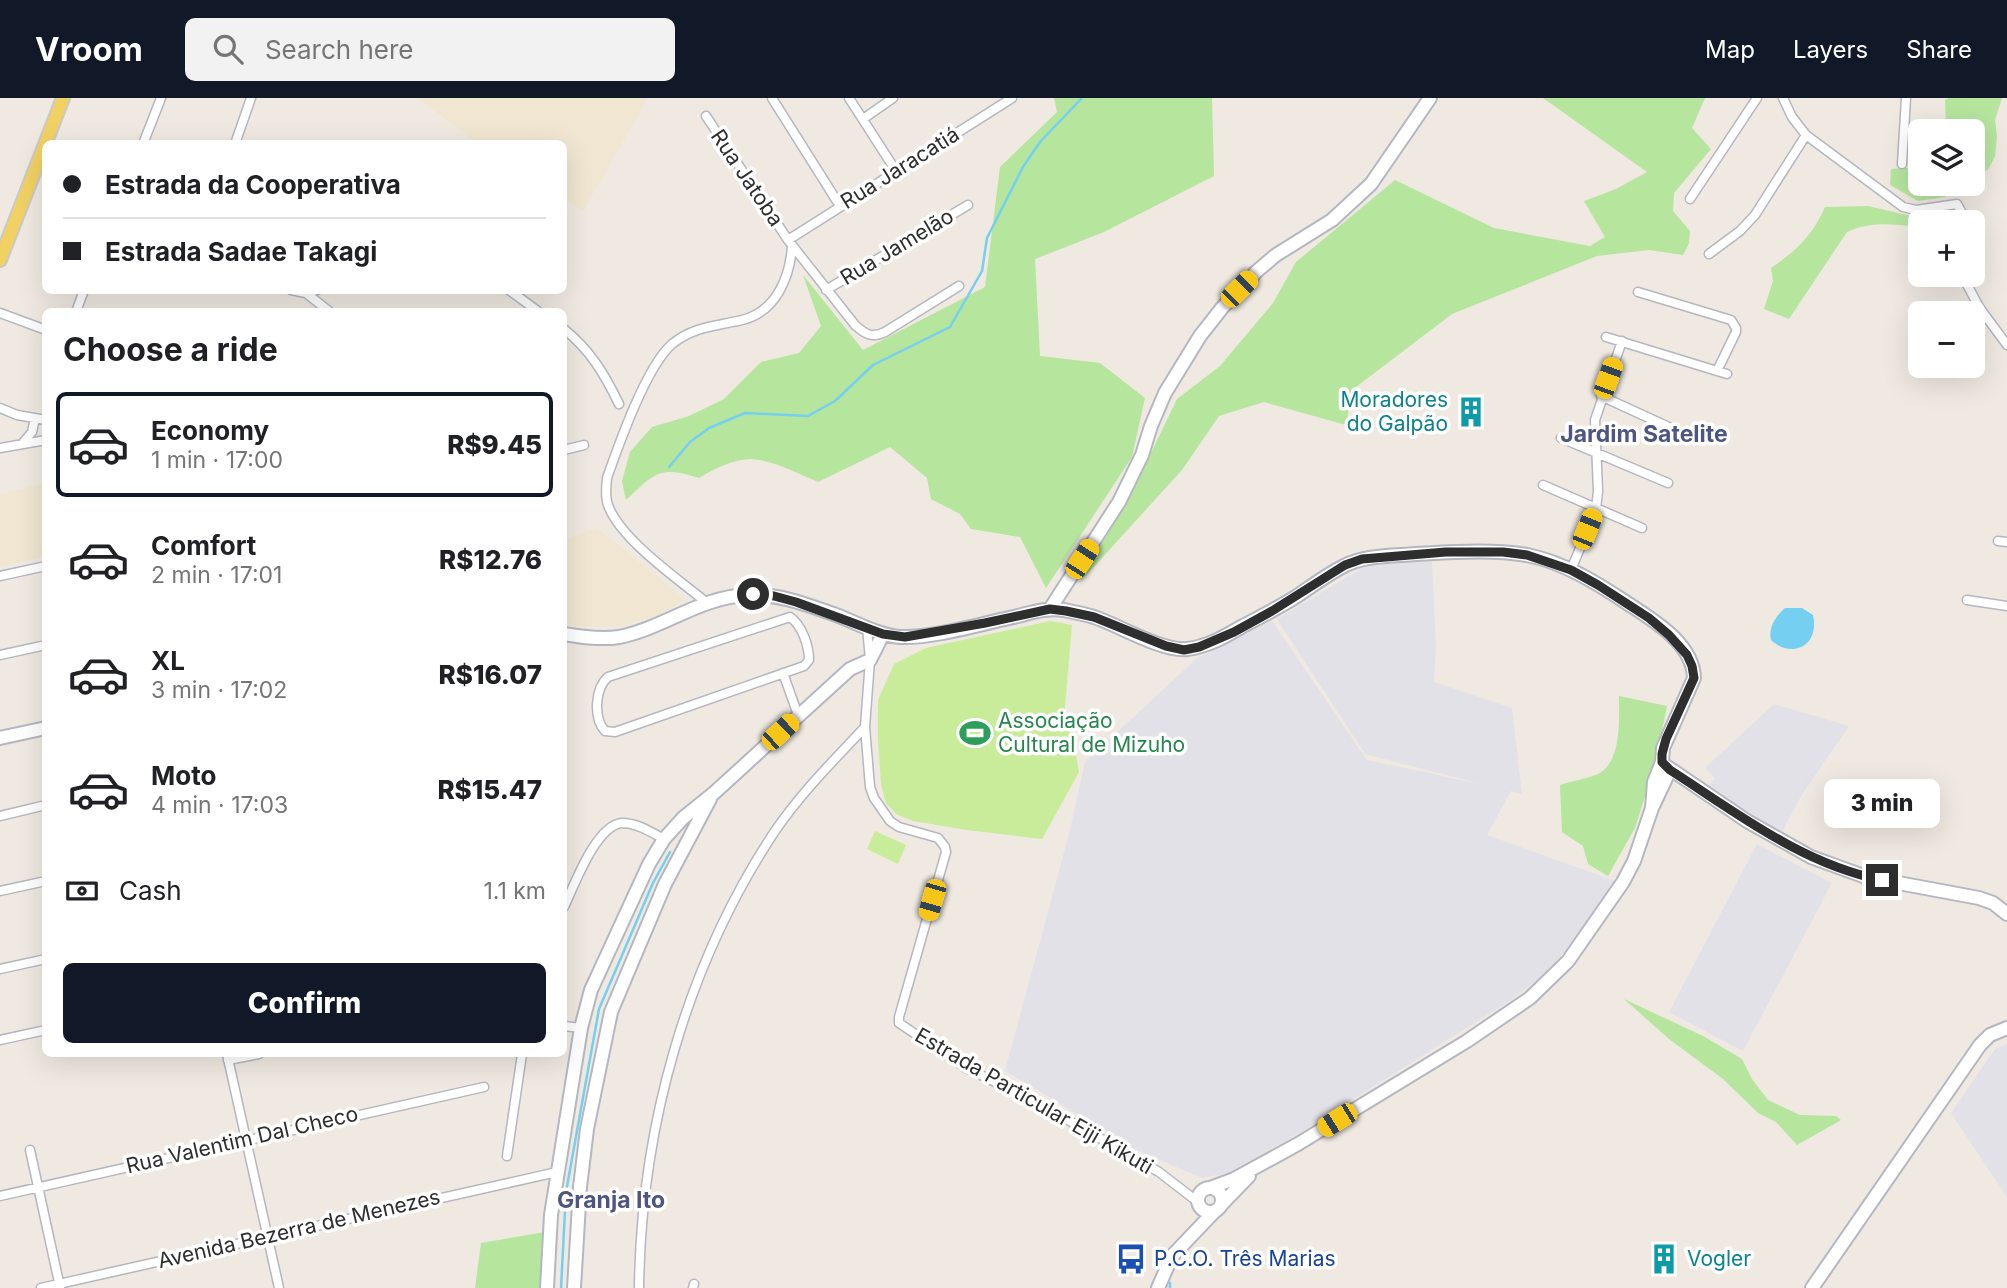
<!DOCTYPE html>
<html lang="en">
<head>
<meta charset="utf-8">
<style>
  body { margin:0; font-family:Inter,sans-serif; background:#f2f2f2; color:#202124; height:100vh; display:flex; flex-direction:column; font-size:26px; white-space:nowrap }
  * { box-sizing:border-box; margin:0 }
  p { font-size:23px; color:#757577 }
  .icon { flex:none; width:38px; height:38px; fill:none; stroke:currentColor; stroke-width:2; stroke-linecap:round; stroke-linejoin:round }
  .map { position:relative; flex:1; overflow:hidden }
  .side { position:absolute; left:42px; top:210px; width:525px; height:749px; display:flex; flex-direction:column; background:#fff; border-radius:10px; box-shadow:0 7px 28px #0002 }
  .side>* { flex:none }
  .top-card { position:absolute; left:42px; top:42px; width:525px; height:154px; border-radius:10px; box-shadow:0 7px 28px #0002; display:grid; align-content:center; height:154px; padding:0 21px; background:#fff }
  .controls { position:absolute; left:1908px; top:21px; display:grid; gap:14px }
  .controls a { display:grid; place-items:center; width:77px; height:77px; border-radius:10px; background:#fff; box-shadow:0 7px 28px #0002; font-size:35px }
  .end { position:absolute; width:32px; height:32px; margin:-16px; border:9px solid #2e2e2e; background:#fff; box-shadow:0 0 0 4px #fff }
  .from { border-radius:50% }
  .bubble { position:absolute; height:49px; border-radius:10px; background:#fff; box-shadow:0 7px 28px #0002; font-size:23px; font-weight:800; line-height:49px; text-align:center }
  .car { position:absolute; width:21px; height:42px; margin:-21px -10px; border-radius:9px; box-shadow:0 0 5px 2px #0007; background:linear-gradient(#f5c518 24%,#345 0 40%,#f5c518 0 76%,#345 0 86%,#f5c518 0) }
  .top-card b { display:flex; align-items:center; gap:24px; height:66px; font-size:26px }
  .top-card b+b { border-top:2px solid #e0e0e0 }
  .top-card i { width:18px; height:18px; background:#202124 }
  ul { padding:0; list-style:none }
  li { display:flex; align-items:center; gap:21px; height:105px; margin:0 14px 10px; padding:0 7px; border:4px solid transparent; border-radius:10px }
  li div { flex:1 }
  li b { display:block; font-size:26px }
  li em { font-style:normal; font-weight:800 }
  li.current { border-color:#111827 }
  li>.icon { width:63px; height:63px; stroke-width:1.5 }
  h2 { padding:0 21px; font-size:32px; line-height:84px }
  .pay { display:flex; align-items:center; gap:18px; height:77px; padding:0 21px; font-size:26px }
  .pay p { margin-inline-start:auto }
  .cta { display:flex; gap:14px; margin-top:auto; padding:14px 21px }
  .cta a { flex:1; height:80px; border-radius:10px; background:#111827; color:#fff; font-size:28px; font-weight:800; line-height:80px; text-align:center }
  header { display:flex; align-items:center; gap:42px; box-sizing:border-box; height:98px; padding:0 35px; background:#111827; color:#fff }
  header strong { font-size:33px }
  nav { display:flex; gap:38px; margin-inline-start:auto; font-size:24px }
  .search { width:490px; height:63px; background:#f2f2f2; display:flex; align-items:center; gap:18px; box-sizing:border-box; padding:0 24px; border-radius:10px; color:#757577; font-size:26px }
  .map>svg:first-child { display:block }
  .industrial { fill:#e3e1e8 }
  .education { fill:#f0e6d1 }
  .green { fill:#b6e59e }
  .pitch { fill:#c9ec9a }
  .water { fill:#75cff0 }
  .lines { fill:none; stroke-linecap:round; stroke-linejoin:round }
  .stream { stroke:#75cff0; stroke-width:2.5 }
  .street-casing { stroke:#b4b7c1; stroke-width:11 }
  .secondary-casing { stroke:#b4b7c1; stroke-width:16 }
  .primary-casing { stroke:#c9c9c9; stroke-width:16 }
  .street { stroke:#fff; stroke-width:8 }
  .secondary { stroke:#fff; stroke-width:12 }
  .primary { stroke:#f2d163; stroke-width:12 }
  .route { stroke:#2e2e2e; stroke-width:9 }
  .labels { text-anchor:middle; stroke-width:7; stroke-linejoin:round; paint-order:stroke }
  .street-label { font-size:21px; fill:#2e2e2e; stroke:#fff }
  .culture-label { font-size:21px; fill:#0d838f; stroke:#fff; text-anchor:end }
  .leisure-label { font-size:21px; fill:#27864d; stroke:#fff; text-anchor:start }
  .transit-label { font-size:21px; fill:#164399; stroke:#fff; text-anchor:start }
  .neighbourhood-label { font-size:23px; font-weight:bold; fill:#4d5680; stroke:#fff }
</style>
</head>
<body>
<header>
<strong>Vroom</strong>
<div class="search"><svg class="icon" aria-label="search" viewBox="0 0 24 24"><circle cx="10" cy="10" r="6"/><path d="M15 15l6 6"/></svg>Search here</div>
<nav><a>Map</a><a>Layers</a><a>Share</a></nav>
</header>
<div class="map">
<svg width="2007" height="1190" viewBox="0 0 2007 1190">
  <rect width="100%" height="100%" fill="#efe9e1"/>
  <path class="industrial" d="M1382,464H1432L1436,548L1434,584L1512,610L1522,696L1511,693L1487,737L1615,783L1566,852L1540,879L1514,900L1303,1033L1227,1075L1202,1080L1137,1052L1005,973L1069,736L1085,664L1196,561L1272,523L1367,662L1485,687L1365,656L1277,521L1362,470Z
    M1774,606L1849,628L1801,698L1781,736L1708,689L1715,680L1705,670Z
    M1757,746L1832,785L1743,953L1669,914Z
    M2007,946V1099L1951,1015L1995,951Z"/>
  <path class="education" d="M418,0H648L583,113L564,101V46L477,45Z
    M45,385V458L0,469V396Z
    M597,430L685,501L662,516L621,528L582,529L564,525V442Z"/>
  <path class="green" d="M1054,0H1212L1214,78L1104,134L1035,161L1040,258L1100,265L1145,300L1132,359L1046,490L1020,439L971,431L960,416L931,401L927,380L890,349L818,384C799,376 772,362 751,361C733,361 714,371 699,380C659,367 655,375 626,402L622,383L630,354L652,329L689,318L724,301L761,264L799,255L821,228L803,177L863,252L985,189L1000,69L1057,14Z
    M1543,0H1705L1692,30L1711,51L1674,95L1673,113L1690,133L1689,145L1683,157L1649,152L1597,158L1452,216L1352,292L1346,327L1264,304L1219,318L1182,372L1080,484L1132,394L1177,301L1220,268L1273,205L1296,164L1395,82L1494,130L1590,148L1605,139L1584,103L1616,91L1647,74Z
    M1949,0H2002L1995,22L1997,38L1995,58L1988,72L1972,77V33H1949L1946,26L1945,2Z
    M1920,69V86H1950L1945,99L1918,103L1890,87L1891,71Z
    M1868,108L1920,120L1917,129C1891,126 1871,123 1847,134L1789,221L1764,211L1773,183L1771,170C1796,153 1813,137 1825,109Z
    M1619,598L1667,608L1655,667L1635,730L1608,778L1588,766L1583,748L1562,734L1560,687C1572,683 1586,681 1598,676C1622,664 1619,621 1619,598Z
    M1624,901L1703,938L1742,961L1752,981L1768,1002L1800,1017L1836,1018L1841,1022L1797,1047L1776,1024L1758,1015L1723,981L1669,941Z
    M545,1134L542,1190H475L481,1145Z"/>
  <path class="pitch" d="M1050,523L1072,527L1064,620L1071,630L1079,674L1042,741L967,732L913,723L896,716L886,705L881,687L878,641V602L894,566L926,550Z
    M875,733L906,747L898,766L867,751Z"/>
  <path class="water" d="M1785,510H1802L1813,517C1820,549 1791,561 1771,542C1768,529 1776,518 1785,510Z"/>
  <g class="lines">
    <path class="stream" d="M669,369L690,344L709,330L745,315L808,318L835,303L873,267L950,229L982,173L987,140L1023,69L1040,44L1082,0
      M561,1190L566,1094L599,911L653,785L670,754
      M1170,1190V1185"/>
    <g class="street-casing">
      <path id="street" d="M772,0L840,108
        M849,0L896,73
        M1783,0L1792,19L1806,37L1903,109L1916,112L1957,106L1962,115L1963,124
        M706,18L788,142L855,227C866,237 872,240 885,234L959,188
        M863,21L893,0
        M143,46L161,0
        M235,46L251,0
        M1902,66L1906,0
        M1690,101L1757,0
        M788,142L1012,0
        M1709,156L1740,133L1755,117L1806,37
        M1962,177L1979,209L2007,247
        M291,192L306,195L317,192
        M509,192L539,214
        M826,192L968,107
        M1638,194L1731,222L1736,230V234L1717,273
        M306,195L330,214
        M76,214L84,192
        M0,215L46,232
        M564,231C590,252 604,275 619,306
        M1606,239L1727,276
        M1601,298L1697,342
        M0,310L17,317L46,322
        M1561,340L1668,385
        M22,346L32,334L35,321
        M0,350L46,342
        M564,352L584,347
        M1543,387L1642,430
        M1998,443L2007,444
        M1571,472L1596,411L1598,393L1595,322L1622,243
        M0,478L46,468
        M1967,502L2007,508
        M706,504C678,481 620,441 608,407C605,399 606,389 607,380C619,346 646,269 672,246C694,228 717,228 742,222C776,214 790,179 792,148
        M790,519C802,527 809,548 809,562L804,568L615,634L605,633C593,620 595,590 608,579Z
        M867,529L870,562L865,629L870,689L874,700L890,723L899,729L938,740L945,749L946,754L899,919V925L966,970L1035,1003L1159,1074L1198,1104
        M0,557L46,547
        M783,575L798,617
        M0,718L46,707
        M0,793L46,783
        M564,809C574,788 596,727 622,725C637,725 651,734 664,741
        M0,871L46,861
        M564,928L581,930
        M0,942L46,932
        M227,956L279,1190
        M228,962L259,956
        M30,1052L60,1189
        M507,1058L522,956
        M0,1098L484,989
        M41,1190L557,1074
        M639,1190C641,1030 686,867 775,733C801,695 834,662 865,629
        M693,1190L694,1186"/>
    </g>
    <g class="secondary-casing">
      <path id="secondary" d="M1050,511L1119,404L1142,357L1151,328L1165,295L1200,238L1222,210L1257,173L1276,157L1332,122L1371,86L1430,0
        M564,536C581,539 601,542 619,539C664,530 700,499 747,497C777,495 808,507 836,517C857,525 878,537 900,539C934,540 977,527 1009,520C1028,516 1045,509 1064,512C1074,514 1084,516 1094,519C1118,527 1163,554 1187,551C1207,549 1226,538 1243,528C1262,518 1280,509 1297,498C1312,488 1328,476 1344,468C1365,457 1393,458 1416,456C1453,454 1491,451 1527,457C1563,464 1597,485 1627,505C1653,522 1693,545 1694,580L1663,650L1662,664L1654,684L1652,710
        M0,640L46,630
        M1666,668L1747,723L1811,759L1866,779L1979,800L1993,805L2007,816
        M1198 1102a12 12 0 1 1 24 0a12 12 0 1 1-24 0Z
        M1210,1090L1234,1081L1298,1046L1467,943L1530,900L1568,863L1623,784L1634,763L1652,710L1670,672
        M1221,1107L1249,1078
        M547,1190L551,1117L581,930L591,892L649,766L664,741L683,720L714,695L850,571L870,562L883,536
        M574,1190L580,1089L587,1031L611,914L665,786L710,701
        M1158,1190L1172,1158L1214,1114
        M1812,1190L1980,947L1990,937L2007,930"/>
    </g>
    <g class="primary-casing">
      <path id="primary" d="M0,162L63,0"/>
    </g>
    <use href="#street" class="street"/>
    <use href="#secondary" class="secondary"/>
    <use href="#primary" class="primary"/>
  </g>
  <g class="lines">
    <path class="route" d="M753,496L774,498L796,504L883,536L905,539L985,525L1050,511L1066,513L1094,519L1166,548L1184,552L1199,549L1234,534L1272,513L1345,467L1362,461L1446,454H1503L1527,457L1571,472L1598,487L1649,520L1669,537L1687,557L1692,568L1694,580L1666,641L1662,656V664L1670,672C1737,715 1802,766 1882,782"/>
  </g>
  <defs>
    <g id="building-bare" transform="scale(2.415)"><path d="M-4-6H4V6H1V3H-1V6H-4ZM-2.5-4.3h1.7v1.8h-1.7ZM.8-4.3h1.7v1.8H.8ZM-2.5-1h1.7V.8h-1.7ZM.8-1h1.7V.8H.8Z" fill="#0f9aa8" stroke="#fff" stroke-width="2.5" paint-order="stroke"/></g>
    <g id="stadium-bare" transform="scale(2.415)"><path d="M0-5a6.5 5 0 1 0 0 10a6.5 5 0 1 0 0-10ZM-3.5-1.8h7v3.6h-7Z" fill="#2e9e5b" stroke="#fff" stroke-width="2.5" paint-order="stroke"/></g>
    <g id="bus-bare" transform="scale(2.415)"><path d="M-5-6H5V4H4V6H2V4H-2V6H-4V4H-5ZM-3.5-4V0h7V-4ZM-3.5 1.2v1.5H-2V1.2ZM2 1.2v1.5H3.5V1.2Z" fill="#1a4fb4" stroke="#fff" stroke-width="2.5" paint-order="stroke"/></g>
  </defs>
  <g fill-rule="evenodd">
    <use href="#building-bare" x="1471" y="314"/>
    <use href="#stadium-bare" x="975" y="635"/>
    <use href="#bus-bare" x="1131" y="1161"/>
    <use href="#building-bare" x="1664" y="1161"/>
  </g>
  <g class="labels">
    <g class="street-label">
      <text transform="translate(900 70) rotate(-32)" y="7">Rua Jaracatiá</text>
      <text transform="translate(747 80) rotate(56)" y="7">Rua Jatoba</text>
      <text transform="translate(897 149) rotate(-31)" y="7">Rua Jamelão</text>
      <text transform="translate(1034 1003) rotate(30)" y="7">Estrada Particular Eiji Kikuti</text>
      <text transform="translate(242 1042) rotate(-13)" y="7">Rua Valentim Dal Checo</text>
      <text transform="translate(299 1131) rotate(-13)" y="7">Avenida Bezerra de Menezes</text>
    </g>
    <g class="culture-label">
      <text x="1448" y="309">Moradores<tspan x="1448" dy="24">do Galpão</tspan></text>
      <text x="1687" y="1168" text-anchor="start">Vogler</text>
    </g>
    <g class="leisure-label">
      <text x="998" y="630">Associação<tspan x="998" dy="24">Cultural de Mizuho</tspan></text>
    </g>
    <g class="transit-label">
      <text x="1154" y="1168">P.C.O. Três Marias</text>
    </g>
    <g class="neighbourhood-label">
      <text x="1644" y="344">Jardim Satelite</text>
      <text x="611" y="1110">Granja Ito</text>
    </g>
  </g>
</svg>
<div class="controls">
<a><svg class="icon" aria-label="layers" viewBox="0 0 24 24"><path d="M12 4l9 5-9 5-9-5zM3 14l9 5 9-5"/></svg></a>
<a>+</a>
<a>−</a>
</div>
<i class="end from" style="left:753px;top:496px"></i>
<i class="end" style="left:1882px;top:782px"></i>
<div class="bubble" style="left:1824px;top:681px;width:116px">3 min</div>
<i class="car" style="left:1239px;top:191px;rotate:45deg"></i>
<i class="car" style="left:1608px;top:280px;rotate:20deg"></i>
<i class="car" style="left:1587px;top:431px;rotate:22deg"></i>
<i class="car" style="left:1082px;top:461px;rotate:33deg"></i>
<i class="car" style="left:780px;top:634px;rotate:47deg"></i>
<i class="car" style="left:932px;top:802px;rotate:196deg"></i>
<i class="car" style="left:1337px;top:1022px;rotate:238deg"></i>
<div class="top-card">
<b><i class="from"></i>Estrada da Cooperativa</b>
<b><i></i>Estrada Sadae Takagi</b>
</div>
<section class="side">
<h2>Choose a ride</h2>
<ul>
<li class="current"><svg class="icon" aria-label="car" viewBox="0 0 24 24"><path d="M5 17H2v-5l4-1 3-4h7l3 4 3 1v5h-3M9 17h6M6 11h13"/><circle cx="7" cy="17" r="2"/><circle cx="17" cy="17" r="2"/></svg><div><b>Economy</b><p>1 min · 17:00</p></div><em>R$9.45</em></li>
<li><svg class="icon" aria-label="car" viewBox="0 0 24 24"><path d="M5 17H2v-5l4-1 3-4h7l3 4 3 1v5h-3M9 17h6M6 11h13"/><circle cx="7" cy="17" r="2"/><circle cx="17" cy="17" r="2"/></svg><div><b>Comfort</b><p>2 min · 17:01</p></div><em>R$12.76</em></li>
<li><svg class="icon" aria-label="car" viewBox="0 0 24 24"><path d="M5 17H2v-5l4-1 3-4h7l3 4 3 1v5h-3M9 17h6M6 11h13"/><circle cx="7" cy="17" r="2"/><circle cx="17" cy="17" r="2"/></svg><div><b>XL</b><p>3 min · 17:02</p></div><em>R$16.07</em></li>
<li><svg class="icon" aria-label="car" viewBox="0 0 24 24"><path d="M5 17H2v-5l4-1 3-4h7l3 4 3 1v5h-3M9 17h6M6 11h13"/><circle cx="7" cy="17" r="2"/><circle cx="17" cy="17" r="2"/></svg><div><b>Moto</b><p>4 min · 17:03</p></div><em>R$15.47</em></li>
</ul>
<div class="pay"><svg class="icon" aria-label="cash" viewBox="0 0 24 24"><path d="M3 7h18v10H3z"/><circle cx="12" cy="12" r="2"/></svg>Cash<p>1.1 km</p></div>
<div class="cta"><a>Confirm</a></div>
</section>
</div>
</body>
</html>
